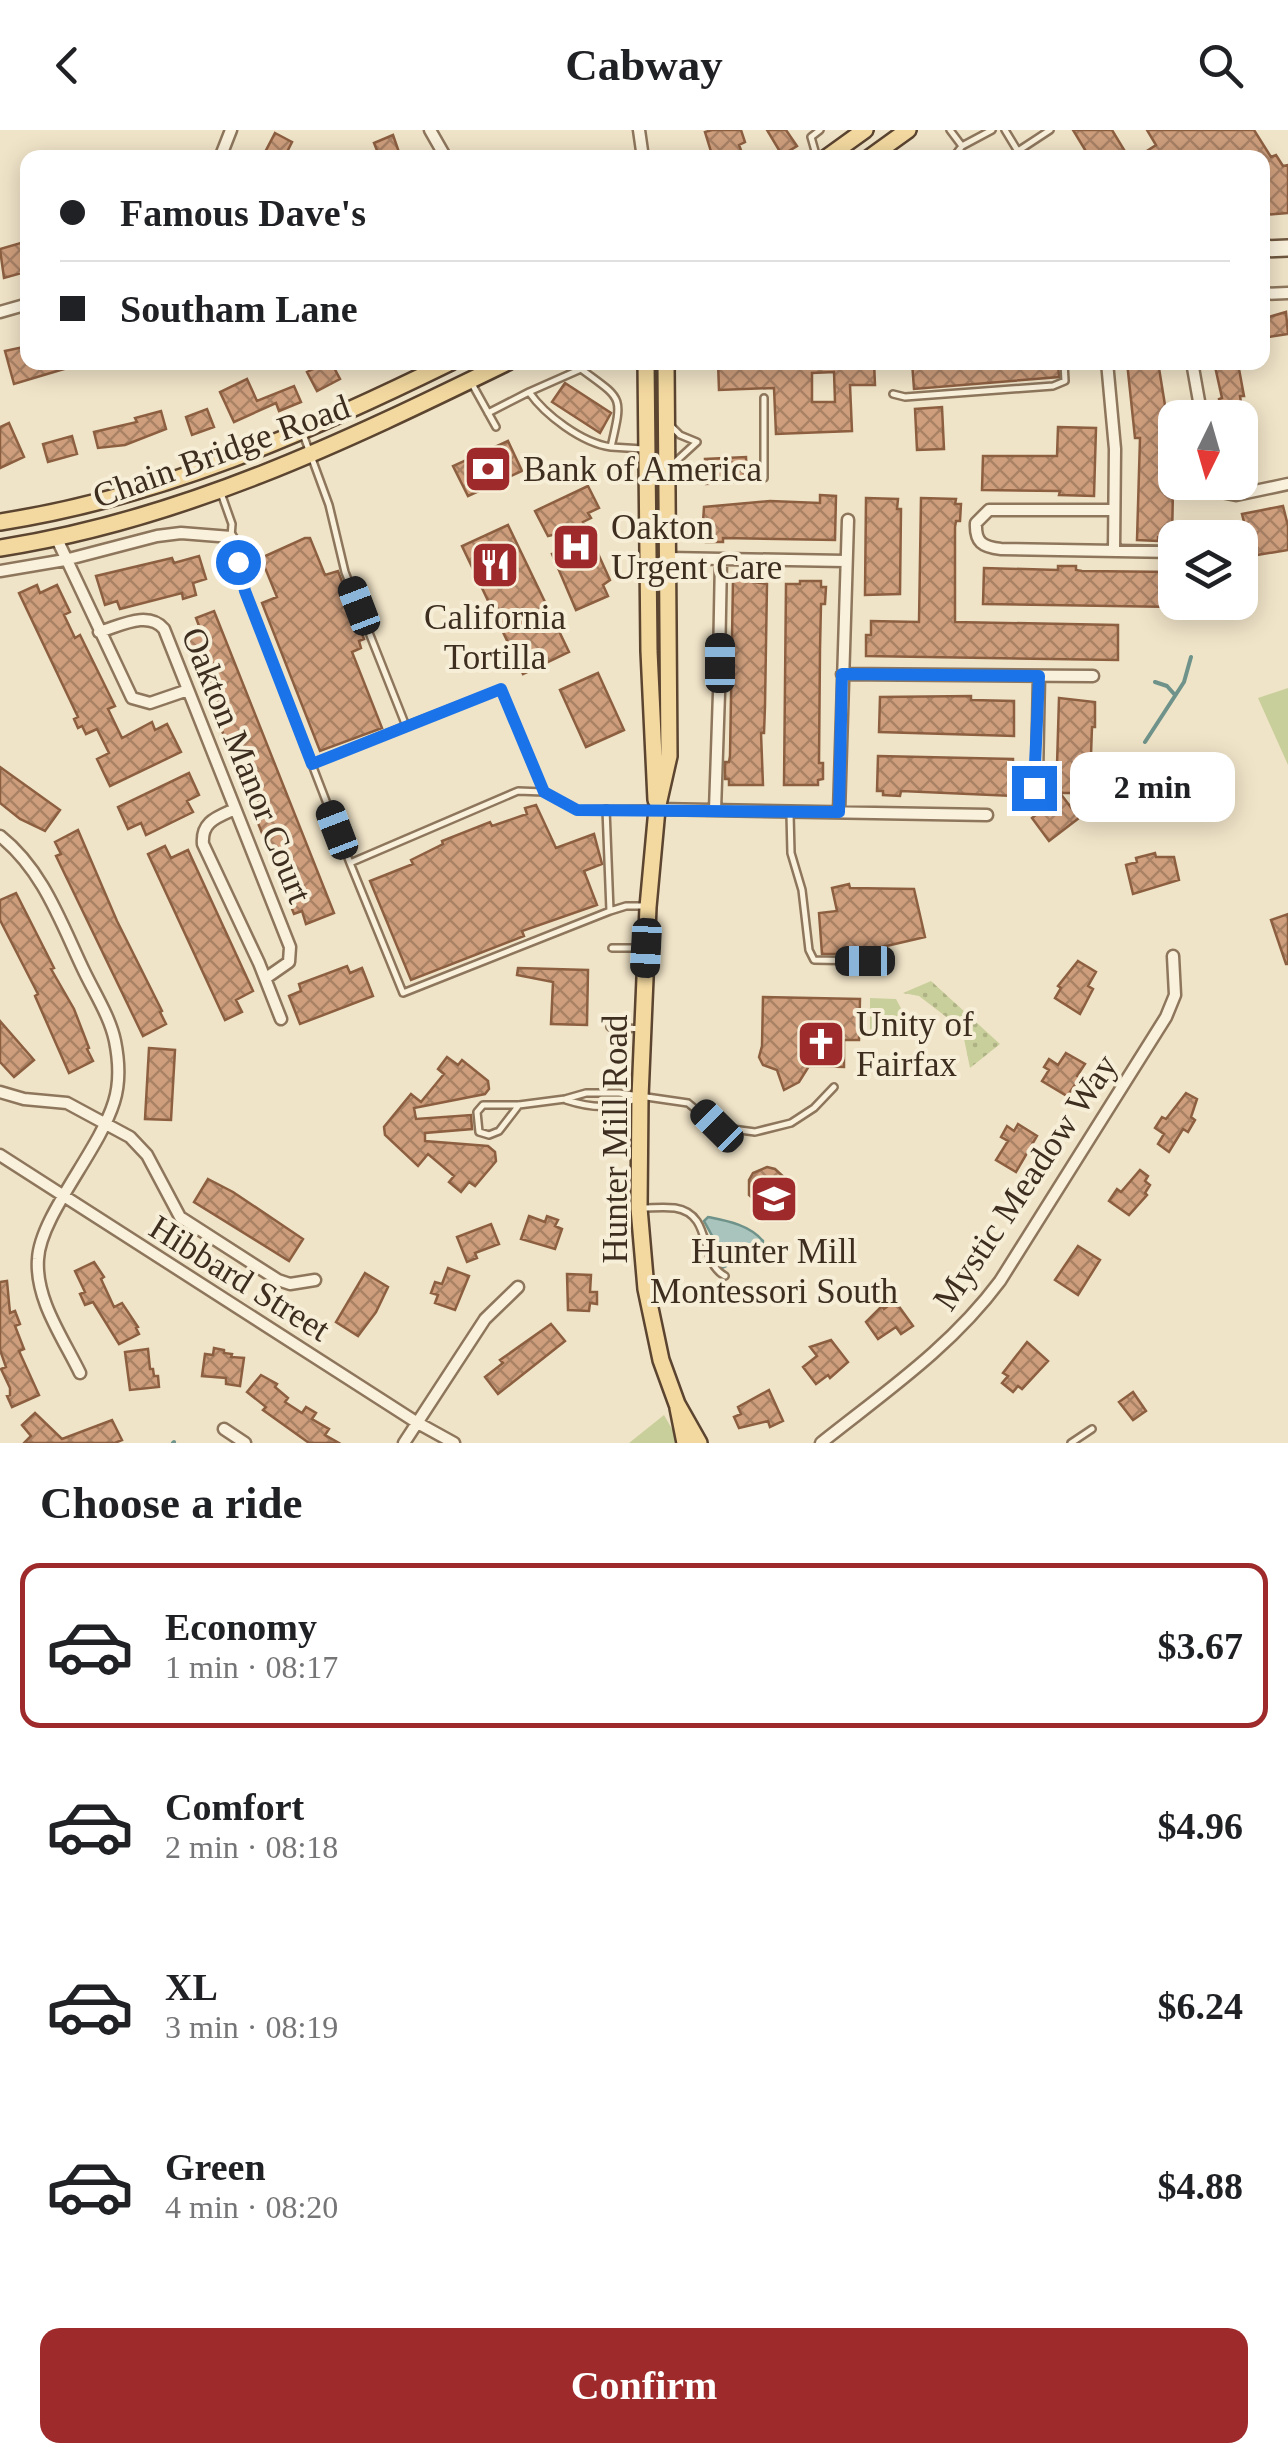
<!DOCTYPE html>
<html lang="en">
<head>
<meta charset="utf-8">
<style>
  body { margin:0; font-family:Georgia,serif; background:#f6f6f6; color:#202124; height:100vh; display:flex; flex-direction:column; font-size:38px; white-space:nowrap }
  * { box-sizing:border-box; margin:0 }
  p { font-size:32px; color:#757577 }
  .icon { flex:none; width:55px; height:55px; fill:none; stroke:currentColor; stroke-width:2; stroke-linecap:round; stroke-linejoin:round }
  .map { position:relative; height:1313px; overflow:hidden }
  .drawer { display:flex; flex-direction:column; background:#fff; flex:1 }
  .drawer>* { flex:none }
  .hud { position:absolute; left:20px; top:20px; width:1250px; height:220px; border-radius:20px; box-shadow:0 5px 25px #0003; display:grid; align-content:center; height:220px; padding:0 40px; background:#fff }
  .needle { width:65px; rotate:185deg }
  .fabs { position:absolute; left:1158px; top:270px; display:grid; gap:20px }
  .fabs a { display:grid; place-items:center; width:100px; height:100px; border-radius:20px; background:#fff; box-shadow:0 5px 25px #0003; font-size:50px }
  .end { position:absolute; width:45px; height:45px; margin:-22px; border:12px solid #1a73e8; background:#fff; box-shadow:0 0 0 5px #fff }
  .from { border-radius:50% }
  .bubble { position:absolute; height:70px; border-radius:20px; background:#fff; box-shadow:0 5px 25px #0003; font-size:32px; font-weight:800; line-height:70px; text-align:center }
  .car { position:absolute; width:30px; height:60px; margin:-30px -15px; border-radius:12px; box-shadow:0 0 8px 2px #0007; background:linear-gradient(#222 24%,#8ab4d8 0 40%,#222 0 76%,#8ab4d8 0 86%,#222 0) }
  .hud b { display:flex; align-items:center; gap:35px; height:95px; font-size:38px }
  .hud b+b { border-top:2px solid #e0e0e0 }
  .hud i { width:25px; height:25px; background:#202124 }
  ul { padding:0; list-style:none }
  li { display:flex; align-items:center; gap:30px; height:165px; margin:0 20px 15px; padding:0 20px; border:5px solid transparent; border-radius:20px }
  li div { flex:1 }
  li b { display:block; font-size:38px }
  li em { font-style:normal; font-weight:800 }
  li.selected { border-color:#9e2a2b }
  li>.icon { width:90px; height:90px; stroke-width:1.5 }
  h2 { padding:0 40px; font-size:45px; line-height:120px }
  .cta { display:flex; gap:20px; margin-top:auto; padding:20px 40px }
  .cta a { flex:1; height:115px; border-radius:20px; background:#9e2a2b; color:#fff; font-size:40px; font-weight:800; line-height:115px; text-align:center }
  header { display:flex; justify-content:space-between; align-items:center; height:130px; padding:0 40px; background:#fff; font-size:45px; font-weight:800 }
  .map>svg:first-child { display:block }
  .park { fill:#c9cf9b }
  .garden { fill:url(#garden-dots) }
  .water { fill:#a9c4bc; stroke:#6f938a; stroke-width:2.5 }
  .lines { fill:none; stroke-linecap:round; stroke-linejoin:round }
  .stream { stroke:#6f938a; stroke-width:4 }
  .building { fill:url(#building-cross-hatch); stroke:#8d5f41; stroke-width:2.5; fill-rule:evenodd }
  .lane-casing { stroke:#8d765c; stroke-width:10 }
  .street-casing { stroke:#8d765c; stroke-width:15 }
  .secondary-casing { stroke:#6f573f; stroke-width:20 }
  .primary-casing { stroke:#5b4430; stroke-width:20 }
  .lane { stroke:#faf1dc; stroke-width:5 }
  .street { stroke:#faf1dc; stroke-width:10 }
  .secondary { stroke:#faf1dc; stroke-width:15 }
  .primary { stroke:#f3d9a0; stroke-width:15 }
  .route { stroke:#1a73e8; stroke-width:12 }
  .labels { text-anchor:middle; stroke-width:8; stroke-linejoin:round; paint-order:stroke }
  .street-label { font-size:35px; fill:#3d2e20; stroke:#f7eed8 }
  .poi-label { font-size:35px; fill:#3d2e20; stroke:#f7eed8; text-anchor:start }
</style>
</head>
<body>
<header><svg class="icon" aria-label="back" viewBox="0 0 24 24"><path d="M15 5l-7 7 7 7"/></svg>Cabway<svg class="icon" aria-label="search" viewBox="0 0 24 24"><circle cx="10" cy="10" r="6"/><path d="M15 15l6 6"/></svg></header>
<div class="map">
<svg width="1288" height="1313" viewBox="0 0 1288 1313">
  <defs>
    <pattern id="garden-dots" width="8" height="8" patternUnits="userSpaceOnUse" patternTransform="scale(2.5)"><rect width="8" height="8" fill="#c9cf9b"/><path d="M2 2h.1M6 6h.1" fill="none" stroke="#aeb285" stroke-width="1.8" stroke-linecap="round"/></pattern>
    <pattern id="building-cross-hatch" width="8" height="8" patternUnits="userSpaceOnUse" patternTransform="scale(2.5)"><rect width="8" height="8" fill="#cf9f7d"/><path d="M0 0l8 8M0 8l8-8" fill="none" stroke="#a98266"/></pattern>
  </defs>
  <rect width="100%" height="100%" fill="#f0e4c8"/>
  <path class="park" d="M1288,558V635L1258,568Z
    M870,868L896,869L903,882L875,904L870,899Z
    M664,1285L680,1313H629Z"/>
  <path class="garden" d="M931,851L1000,914L970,938L962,899L919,866L903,863Z"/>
  <path class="water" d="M708,1087C728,1091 750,1095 763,1111L762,1120L722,1138L716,1113L704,1091Z"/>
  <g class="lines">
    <path class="stream" d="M1155,552L1167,556L1175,565
      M1145,612L1184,552L1191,527
      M173,1313L174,1312"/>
  </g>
  <path class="building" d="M712,0H741L745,12L739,15L744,28H713L705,2Z
    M767,0H786L797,16L782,25Z
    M1073,0H1112L1129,28H1090Z
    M1147,0H1254L1271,27L1276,25L1283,36L1288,35V83L1262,85V28H1136L1156,15Z
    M275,3L292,12L284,28H262Z
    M393,5L401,28H380L374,13Z
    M24,112L28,138L21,140L22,143L4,148L0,119Z
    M1286,182L1288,204L1262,208V189Z
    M28,216V232H74V236L14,254L5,221Z
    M311,232H331L340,249L317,261L307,242L313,239Z
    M718,232H874L875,255H850L852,301L776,304L774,258L719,260ZM834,242L835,272H812V243Z
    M912,232H1058L1059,247L914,259Z
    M1127,232H1158L1171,312H1174L1172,408L1158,407V411L1137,410L1140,308H1135Z
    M1214,232H1235L1236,239H1239L1244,266H1240L1242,279L1221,282L1219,269L1222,268Z
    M247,249L257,271L294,256L301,272L279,281L276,273L234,292L220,262Z
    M565,253L611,283L600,303L552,272Z
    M942,277L944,319L917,320L915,279Z
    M207,279L214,297L192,305L186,287Z
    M161,281L166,299L125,315L98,318L94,302L137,292L135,288Z
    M9,293L24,327L0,338V297Z
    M1058,297L1096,298L1094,366L1059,365L1060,361L982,360L983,326H1057Z
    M72,306L77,324L48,332L43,314Z
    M508,311L522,341L468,366L453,336Z
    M746,327L747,352L706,354L705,329Z
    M588,356L599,378L588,383L591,388L583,392L586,397L548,406L535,381Z
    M820,365L836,366L835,410L723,408V412H706V408L702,407L704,377L770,371L820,373Z
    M866,368L898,369L897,379H901L900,464L865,465Z
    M921,368L956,369L955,374H961L960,391H956L955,397V492L1118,495V530L866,526V505H871V491L919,492Z
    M1283,376L1288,396V420L1245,427L1240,405L1247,404L1242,384Z
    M508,395L569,522L523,544L462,416Z
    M305,408H310L325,445L338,441L364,509L359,511L361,518L352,522L382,598L320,621L262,473L277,467L261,428Z
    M591,408L610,450L603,455L608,466L576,480L552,424Z
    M199,426L206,449L193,453L196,465L183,469L182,463L120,479L117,471L105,475L96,446L172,428L174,433Z
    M1058,436H1076V440L1082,441L1175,442V477L983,474L984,438L1058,440Z
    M733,449L767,454L765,576L764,603H761L763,655H729V649H725V632H729L730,626Z
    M800,451H821V457H826L825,474H821L820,519L819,633H823V649L818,650V655H784L786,454H800Z
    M37,455L40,463L57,455L70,482L64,485L75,508L80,505L115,576L108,579L122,608L152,592L155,600L167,594L181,622L110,656L97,629L109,623L97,599L86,604L82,596L78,598L74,589L78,587L19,463Z
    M214,481L334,783L306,794L302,781L294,784L256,688L263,685L254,661L248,649L241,652L214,579L220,577L211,552L203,555L184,507L201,501L196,488Z
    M598,543L624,600L586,617L560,560Z
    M971,566V570L1014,571V606L879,602L880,567Z
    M1059,568L1095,572V597H1092L1090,652H1087V663H1060L1079,688L1049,711L1032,688L1056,669Z
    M878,626L1013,629V666L901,661L900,666L883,665V661H877Z
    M0,637L60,680L45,701L20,689L0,673Z
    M189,643L199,665L187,671L193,682L146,705L141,693L128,699L118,677Z
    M536,675L556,718L594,704L602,734L584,741L597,775L522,801L524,806L411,850L370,751L413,734L411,730L443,714L442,711L490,692L492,696L527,684L525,678Z
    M78,700L117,791L162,881L160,882L166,894L143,906L56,726L61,724L55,712Z
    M165,716L171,728L188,720L253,861L236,870L242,882L225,890L148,724Z
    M1155,723L1156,727H1174L1179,750L1133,764L1126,735L1137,732L1136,728Z
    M849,754L850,758L914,759L925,807L852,824H822L819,783L837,781L832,758Z
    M16,763L54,838L51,839L74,879L89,918L87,919L93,931L69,943L35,866L38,864L0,790V770Z
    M1288,784V834H1286L1271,790Z
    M1078,831L1096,842L1088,856L1093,859L1080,884L1055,868L1061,858L1058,856Z
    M347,836L350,843L362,838L373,866L300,894L289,866L301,861L299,854Z
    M518,838L588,840L587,895L551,894L553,852L517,845Z
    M763,867L860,869L859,910H844V937L809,936L799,952L784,960L777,940L763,935L759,927L762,916Z
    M0,891L34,930L14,947L0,932Z
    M149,918L175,920L171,990L145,989Z
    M1066,923L1085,934L1077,946L1080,948L1067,966L1042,951L1049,940L1044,937L1049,929L1058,935Z
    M447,927L458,935L462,930L488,951L489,959L485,964L414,978L416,989L471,985L472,999L425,1003V1011L488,1016L495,1022L496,1031L492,1036L475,1056L469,1052L461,1062L449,1052L454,1046L428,1024L418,1036L385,1005L384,997L411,964L421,972L444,944L438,939Z
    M1186,963L1197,969L1191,987L1195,990L1188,1002L1183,999L1169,1022L1158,1014L1164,1004L1155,998L1162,987L1166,989Z
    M1018,994L1037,1006L1016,1042L996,1030L1008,1011L1001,1007L1007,996L1014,1001Z
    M767,1037L775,1039L786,1049L788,1091H765L764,1078L749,1065V1050L753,1043Z
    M1140,1040L1148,1046L1145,1051L1150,1055L1145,1063L1147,1065L1129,1085L1109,1071L1117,1059L1121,1062Z
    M208,1049L233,1062L303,1109L289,1131L194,1072Z
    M529,1086L545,1092L547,1086L558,1090L555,1096L562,1099L555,1119L521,1109Z
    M491,1094L499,1114L475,1123L477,1128L467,1132L457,1107Z
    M1078,1116L1100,1130L1078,1165L1055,1150Z
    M94,1132L104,1147L101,1149L114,1177L122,1173L138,1197L136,1198L139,1204L119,1214L93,1172L85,1175L80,1164L85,1162L75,1141Z
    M448,1138L469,1146L455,1180L435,1173L438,1165L431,1163L435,1152L442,1154Z
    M365,1143L388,1157L376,1182L358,1206L336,1192Z
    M567,1144L591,1145L590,1162H597V1174L590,1173L589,1181L568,1180Z
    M7,1151L10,1183L15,1181L20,1194L15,1196L24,1219L19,1221L39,1265L12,1277L7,1266L10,1265V1258L1,1239L6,1237L0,1220V1152Z
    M895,1171L913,1196L901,1204L896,1197L878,1209L866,1192L882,1176L884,1179Z
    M551,1194L565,1211L498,1264L485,1247L503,1233L500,1230Z
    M831,1210L848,1232L830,1248L828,1245L816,1254L803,1237L817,1226L810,1217Z
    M1027,1212L1048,1231L1022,1259L1018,1256L1013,1262L1002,1253L1008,1246L1003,1243Z
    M214,1218L224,1220V1223L232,1224L231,1227L244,1228L240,1256L226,1254V1248L202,1246L205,1224L213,1225Z
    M148,1219L150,1239H153L154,1246H158L159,1257L130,1260L125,1222Z
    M261,1245L277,1254L275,1257L288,1268L285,1272L302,1283L306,1277L316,1283L312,1289L329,1299L325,1305L339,1313H309L263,1280L266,1277L247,1262Z
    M769,1260L783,1291L770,1297L768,1291L739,1298L734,1287L741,1284L738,1277Z
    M1133,1262L1146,1281L1133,1290L1119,1272Z
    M35,1283L62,1309L112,1290L122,1310L115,1313H24L31,1306L22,1295Z"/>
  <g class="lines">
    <g class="lane-casing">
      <path id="lane" d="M950,0L962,16L992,0
        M1005,0L1022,28
        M1018,21L1050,0
        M817,28L811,7L820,0
        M953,28L962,16
        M471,252L496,297
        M893,264L905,267L1053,256L1065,251L1064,232
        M764,268V348
        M488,283L529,262C545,285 582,313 611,317C623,265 623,270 581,239L529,262
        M669,294L680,305L697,312L672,335
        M303,304L329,375L345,442L406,596L501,559L544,662L577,680L654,679
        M611,317L643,319
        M221,363L232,394L231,407L245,461L350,733L518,661L544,662
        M312,634L406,596
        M790,684L791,723L802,760L809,820L814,830L865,831
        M350,733L403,863L610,781L606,679
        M610,781L626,776H646
        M612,818H644
        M610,897L642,899
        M566,970C591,978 613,980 637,968
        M519,975L499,1001L489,1005L479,1002L477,982L483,975H519L565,969L586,963H619L688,973L717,997L755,1002L791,993L814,978L834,957
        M642,1078C652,1078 664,1077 675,1078C714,1084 698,1132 725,1146
        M1071,1313L1092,1299"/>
    </g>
    <g class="street-casing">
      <path id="street" d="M430,0L446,28
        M639,0L643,28
        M220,28L231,0
        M1262,164L1288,163
        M0,182L28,174
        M1107,232L1115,319L1114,420
        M1192,232L1202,288
        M1215,352L1216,361L1236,365L1288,354
        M1114,380H989L976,393C975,412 982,417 1001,419L1175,422
        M56,407L132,568L150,573L188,560
        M668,428L845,431
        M0,441L65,430L157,406L181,403L231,407
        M99,502C120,496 148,480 164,499L290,817L289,832L266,848
        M719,533L721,429
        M842,544L1093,546
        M1022,668L1034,658L1037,646L1039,546
        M235,679C218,687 201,691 203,714L259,833L281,889
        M657,679L987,685
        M715,680L719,563
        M839,682L848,390
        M0,706C43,740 61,793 84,841C95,864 110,887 115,911C119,931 120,953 114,972C99,1021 40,1086 38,1129C35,1169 63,1208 80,1243
        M0,962L24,969L67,973L130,1007L147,1025L180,1087L278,1150L290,1154L315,1150
        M0,1025L416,1292L454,1313
        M224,1299L245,1313
        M404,1313L485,1189L518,1157
        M821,1313C885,1262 951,1217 1000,1151L1166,887L1175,865L1173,826"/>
    </g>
    <g class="secondary-casing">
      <path id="secondary" d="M1262,119L1288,118"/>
    </g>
    <g class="primary-casing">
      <path id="primary" d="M826,28L865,0
        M869,28L908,0
        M646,232L649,521L656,670
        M666,232L669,626L657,679L648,777L640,967L639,1078L646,1159L661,1230L677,1274L699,1313
        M0,392C161,367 306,303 451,232
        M0,418C182,390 344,312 508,232
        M678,1278L685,1313"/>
    </g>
    <use href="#lane" class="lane"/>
    <use href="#street" class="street"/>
    <use href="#secondary" class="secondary"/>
    <use href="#primary" class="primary"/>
  </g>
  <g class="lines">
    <path class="route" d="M238,432L245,461L312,634L501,559L544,662L577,680L839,682L842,544L1039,546L1034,658"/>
  </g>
  <defs>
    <g id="bank-square" transform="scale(2.5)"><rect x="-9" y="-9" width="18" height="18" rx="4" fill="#9e2a2b" stroke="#f7eed8"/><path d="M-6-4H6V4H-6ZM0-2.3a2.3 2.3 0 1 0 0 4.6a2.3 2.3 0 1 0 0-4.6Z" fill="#fff"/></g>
    <g id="hospital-square" transform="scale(2.5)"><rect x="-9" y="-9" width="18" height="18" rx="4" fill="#9e2a2b" stroke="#f7eed8"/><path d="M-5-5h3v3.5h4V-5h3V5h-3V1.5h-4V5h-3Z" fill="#fff"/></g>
    <g id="restaurant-square" transform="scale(2.5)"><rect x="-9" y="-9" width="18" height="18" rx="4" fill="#9e2a2b" stroke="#f7eed8"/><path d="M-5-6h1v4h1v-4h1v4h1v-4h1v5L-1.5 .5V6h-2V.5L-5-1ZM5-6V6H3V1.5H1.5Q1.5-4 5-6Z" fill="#fff"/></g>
    <g id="church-square" transform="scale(2.5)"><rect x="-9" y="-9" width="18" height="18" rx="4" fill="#9e2a2b" stroke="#f7eed8"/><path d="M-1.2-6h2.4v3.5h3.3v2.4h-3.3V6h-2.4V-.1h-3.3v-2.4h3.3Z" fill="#fff"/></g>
    <g id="school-square" transform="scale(2.5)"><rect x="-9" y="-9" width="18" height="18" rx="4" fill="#9e2a2b" stroke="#f7eed8"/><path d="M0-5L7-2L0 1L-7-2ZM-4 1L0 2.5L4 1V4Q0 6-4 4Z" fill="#fff"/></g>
  </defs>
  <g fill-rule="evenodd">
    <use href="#bank-square" x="488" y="339"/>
    <use href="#hospital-square" x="576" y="417"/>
    <use href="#restaurant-square" x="495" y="435"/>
    <use href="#church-square" x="821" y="914"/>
    <use href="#school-square" x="774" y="1069"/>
  </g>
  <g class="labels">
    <g class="street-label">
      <text transform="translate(221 321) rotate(-20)" y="12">Chain Bridge Road</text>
      <text transform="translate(247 635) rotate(68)" y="12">Oakton Manor Court</text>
      <text transform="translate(615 1009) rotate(-90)" y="12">Hunter Mill Road</text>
      <text transform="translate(1025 1052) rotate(-56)" y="12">Mystic Meadow Way</text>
      <text transform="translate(240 1148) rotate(32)" y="12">Hibbard Street</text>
    </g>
    <g class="poi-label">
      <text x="523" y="351">Bank of America</text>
      <text x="611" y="409">Oakton<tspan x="611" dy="40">Urgent Care</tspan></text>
      <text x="495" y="499" text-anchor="middle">California<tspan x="495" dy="40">Tortilla</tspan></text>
      <text x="856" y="906">Unity of<tspan x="856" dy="40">Fairfax</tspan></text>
      <text x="774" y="1133" text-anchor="middle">Hunter Mill<tspan x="774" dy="40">Montessori South</tspan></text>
    </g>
  </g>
</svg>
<div class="fabs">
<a><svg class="needle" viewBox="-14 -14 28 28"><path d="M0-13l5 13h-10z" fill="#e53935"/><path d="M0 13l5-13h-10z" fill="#757577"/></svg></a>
<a><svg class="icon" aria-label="layers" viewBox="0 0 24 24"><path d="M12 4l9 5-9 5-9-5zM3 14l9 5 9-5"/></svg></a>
</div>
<i class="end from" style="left:238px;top:432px"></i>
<i class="end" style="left:1034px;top:658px"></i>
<div class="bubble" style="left:1070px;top:622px;width:165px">2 min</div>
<i class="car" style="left:359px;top:476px;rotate:339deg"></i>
<i class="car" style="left:720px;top:533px;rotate:0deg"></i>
<i class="car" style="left:337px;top:700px;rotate:339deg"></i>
<i class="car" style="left:646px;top:818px;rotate:183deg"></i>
<i class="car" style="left:865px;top:831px;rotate:270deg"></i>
<i class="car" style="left:717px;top:996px;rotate:315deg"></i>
<div class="hud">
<b><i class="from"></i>Famous Dave's</b>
<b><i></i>Southam Lane</b>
</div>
</div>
<section class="drawer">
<h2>Choose a ride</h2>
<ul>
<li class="selected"><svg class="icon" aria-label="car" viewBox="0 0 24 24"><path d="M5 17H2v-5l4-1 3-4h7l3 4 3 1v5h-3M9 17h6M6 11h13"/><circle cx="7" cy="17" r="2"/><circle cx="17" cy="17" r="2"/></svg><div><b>Economy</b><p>1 min · 08:17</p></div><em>$3.67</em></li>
<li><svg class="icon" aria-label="car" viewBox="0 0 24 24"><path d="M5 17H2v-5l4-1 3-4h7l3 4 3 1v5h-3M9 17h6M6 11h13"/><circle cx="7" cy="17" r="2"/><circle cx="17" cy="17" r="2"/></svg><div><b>Comfort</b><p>2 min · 08:18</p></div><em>$4.96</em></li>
<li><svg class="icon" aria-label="car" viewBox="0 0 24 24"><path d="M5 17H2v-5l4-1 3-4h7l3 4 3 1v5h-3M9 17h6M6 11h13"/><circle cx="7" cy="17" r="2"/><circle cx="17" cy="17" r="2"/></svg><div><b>XL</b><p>3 min · 08:19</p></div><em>$6.24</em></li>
<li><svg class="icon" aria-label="car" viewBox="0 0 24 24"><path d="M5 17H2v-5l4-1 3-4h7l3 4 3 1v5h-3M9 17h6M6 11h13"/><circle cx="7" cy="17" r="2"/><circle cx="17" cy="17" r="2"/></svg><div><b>Green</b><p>4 min · 08:20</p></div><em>$4.88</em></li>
</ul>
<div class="cta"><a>Confirm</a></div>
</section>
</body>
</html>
